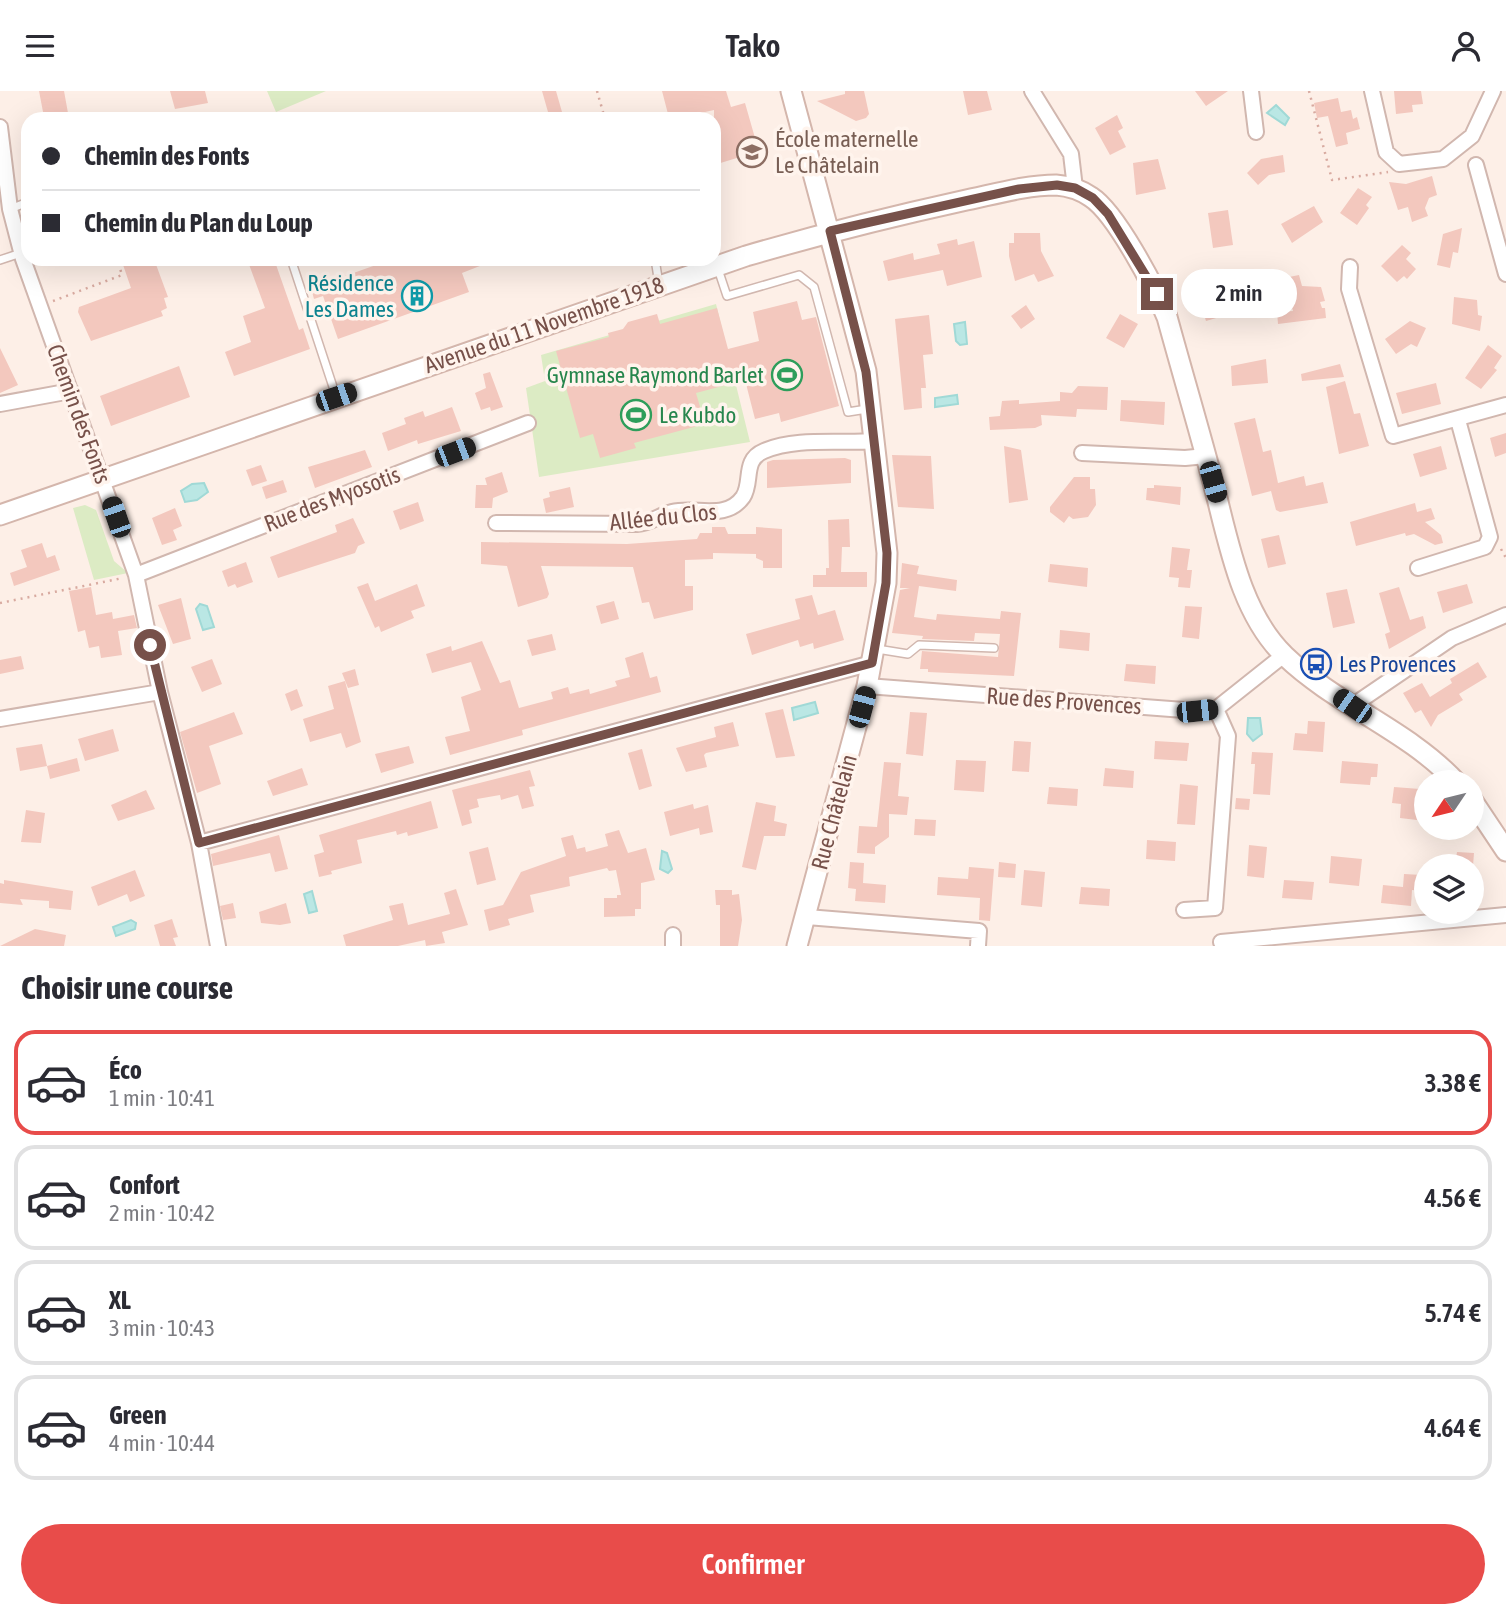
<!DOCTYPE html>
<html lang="fr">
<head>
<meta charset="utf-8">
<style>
  body { margin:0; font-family:"Asap Condensed",sans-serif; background:#f7f7f7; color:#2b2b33; height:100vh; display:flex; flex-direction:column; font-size:26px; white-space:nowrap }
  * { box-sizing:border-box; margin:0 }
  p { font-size:23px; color:#7c7c81 }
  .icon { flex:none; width:38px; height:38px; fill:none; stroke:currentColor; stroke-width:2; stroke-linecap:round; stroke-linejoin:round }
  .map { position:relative; height:855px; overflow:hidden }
  .drawer { display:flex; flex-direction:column; background:#fff; flex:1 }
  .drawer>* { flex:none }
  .hud { position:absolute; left:21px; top:21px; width:700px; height:154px; border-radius:21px; box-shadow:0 7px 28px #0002; display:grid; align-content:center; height:154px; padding:0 21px; background:#fff }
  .needle { width:46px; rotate:235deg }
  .tools { position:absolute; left:1414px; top:679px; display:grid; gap:14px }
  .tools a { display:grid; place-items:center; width:70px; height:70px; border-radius:50%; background:#fff; box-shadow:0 7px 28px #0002; font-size:35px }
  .end { position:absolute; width:32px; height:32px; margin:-16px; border:9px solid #77514a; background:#fff; box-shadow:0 0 0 4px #fff }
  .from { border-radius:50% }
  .bubble { position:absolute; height:49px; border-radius:24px; background:#fff; box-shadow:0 7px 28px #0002; font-size:23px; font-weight:600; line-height:49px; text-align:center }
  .car { position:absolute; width:21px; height:42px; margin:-21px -10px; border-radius:9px; box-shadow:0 0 5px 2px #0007; background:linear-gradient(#222 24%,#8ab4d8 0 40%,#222 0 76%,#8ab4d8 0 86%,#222 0) }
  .hud b { display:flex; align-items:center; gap:24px; height:66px; font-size:26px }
  .hud b+b { border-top:2px solid #e1e1e2 }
  .hud i { width:18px; height:18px; background:#2b2b33 }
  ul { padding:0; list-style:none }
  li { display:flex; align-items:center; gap:21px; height:105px; margin:0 14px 10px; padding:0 7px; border:4px solid #e1e1e2; border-radius:21px }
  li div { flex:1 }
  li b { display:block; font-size:26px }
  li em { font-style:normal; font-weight:600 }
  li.current { border-color:#e84c4a }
  li>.icon { width:63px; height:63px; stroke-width:1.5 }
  h2 { padding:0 21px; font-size:32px; line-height:84px }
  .action { display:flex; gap:14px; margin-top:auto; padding:14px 21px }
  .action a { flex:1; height:80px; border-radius:42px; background:#e84c4a; color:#fff; font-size:28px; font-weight:600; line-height:80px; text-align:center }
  header { display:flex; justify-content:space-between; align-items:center; height:91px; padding:0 21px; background:#fff; font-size:32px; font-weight:600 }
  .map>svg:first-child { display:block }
  .green { fill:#dcebc4 }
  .water { fill:#bae7e4; stroke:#a0d9d6; stroke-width:2 }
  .building { fill:#f3c8be }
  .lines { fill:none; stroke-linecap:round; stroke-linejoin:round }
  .lane-casing { stroke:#d1b7af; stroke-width:10 }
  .street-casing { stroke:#d1b7af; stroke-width:18 }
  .secondary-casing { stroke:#d4b6ac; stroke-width:23 }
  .path { stroke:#d8aaa0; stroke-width:2.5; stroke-dasharray:2 5; stroke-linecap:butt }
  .lane { stroke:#fff; stroke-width:7 }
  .street { stroke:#fff; stroke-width:14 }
  .secondary { stroke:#fff; stroke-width:19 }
  .route { stroke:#77514a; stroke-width:9 }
  .labels { text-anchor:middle; stroke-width:7; stroke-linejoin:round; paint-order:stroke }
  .education-label { font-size:23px; fill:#785e54; stroke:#fff4ed; text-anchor:start }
  .culture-label { font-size:23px; fill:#0d838f; stroke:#fff4ed; text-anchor:end }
  .street-label { font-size:23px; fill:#77514a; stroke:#fff4ed }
  .leisure-label { font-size:23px; fill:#27864d; stroke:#fff4ed; text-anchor:end }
  .transit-label { font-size:23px; fill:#164399; stroke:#fff4ed; text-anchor:start }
</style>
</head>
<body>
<header><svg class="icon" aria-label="menu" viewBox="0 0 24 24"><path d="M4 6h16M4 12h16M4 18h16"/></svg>Tako<svg class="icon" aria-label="person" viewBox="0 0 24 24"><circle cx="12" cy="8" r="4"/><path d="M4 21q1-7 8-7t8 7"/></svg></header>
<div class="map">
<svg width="1506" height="855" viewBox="0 0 1506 855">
  <rect width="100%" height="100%" fill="#fdefe7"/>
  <path class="green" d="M267,0H326L276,21Z
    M716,213L750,351L539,386L526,297L545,290L541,264Z
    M85,414L96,419L114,470L128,482L94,489L73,417Z"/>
  <path class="water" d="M1276,14L1289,27L1285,34L1267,22Z
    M965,231L967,253L960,254L956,250L954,233Z
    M957,304L958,313L935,316V307Z
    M204,392L208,401L197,409L185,411L181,400L192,393Z
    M200,513L207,515L214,536L203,539L196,518Z
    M815,611L818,622L794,629L792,617Z
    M1248,627H1260L1262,643L1253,650L1247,643Z
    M662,760L667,762L672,778L668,782L660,778Z
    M312,800L317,820L309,822L304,803Z
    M131,829L136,832L135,838L116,845L113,836Z"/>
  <path class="building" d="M39,0H64L68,22L44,26Z
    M170,0H205L208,12L175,18Z
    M542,0H556L564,28H550Z
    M662,0H726L731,16L745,12L757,54L738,60L740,66L714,74V19L674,28L672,21L668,23Z
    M845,0H864L869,23L866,27L856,30L817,10L845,3Z
    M963,0H987L992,19L968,24Z
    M1195,0H1228L1206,15Z
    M1394,0H1421L1423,13L1412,14L1413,21L1396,23Z
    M1338,7L1341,21L1351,19L1353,28L1357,26L1360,38L1346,42L1348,53L1336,56L1328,25L1317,27L1314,12Z
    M1117,24L1123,37L1118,40L1126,56L1110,64L1095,37Z
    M1283,64L1285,81L1269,84L1258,94L1247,82L1261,68Z
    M1158,68L1166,98L1136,104L1133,72Z
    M1432,85L1437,104L1429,107L1425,117L1428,125L1412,131L1408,116L1398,119L1389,91L1406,93Z
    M1358,97L1372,106L1366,114L1369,117L1357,134L1340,122Z
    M1314,115L1323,131L1292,152L1281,133Z
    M1228,119L1233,154L1213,157L1208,122Z
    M1462,137L1458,162L1453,161L1450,177L1437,174L1443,143Z
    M1014,142H1040L1041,160L1054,185L1038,191L1034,183L1015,190L1009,165V152H1014Z
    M957,148L958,154L974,150L982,186L947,195L943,179L888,190L883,170L913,162L914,169L940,163L937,153Z
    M1402,154L1411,162L1406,168L1416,178L1407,188L1404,185L1397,191L1381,175Z
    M121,168H154L168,206L164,207L167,217L161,220L163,225L91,250L78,221L79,216L131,197Z
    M247,168H274L299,239L303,237L310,258L234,285L225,261L251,251L243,225L265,217Z
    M393,168H495V169L462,182L469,201L338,248L323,205L314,208L311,197Z
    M1299,184L1302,195L1321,196L1325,210L1320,211L1322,217H1325L1326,227L1278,233L1277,221L1293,220L1284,187Z
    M1214,192L1223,225L1206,230L1196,197Z
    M1454,206L1477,209L1478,224L1482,225L1480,240L1452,233Z
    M797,210L802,229L816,226L839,315L781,331L779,322L755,328L745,289L696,302L705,333L634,352L636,357L600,367L593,343L580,347L556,260L609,246L608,242L623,238L628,231L657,223L660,233L717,217L728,258L759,250L753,221Z
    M1026,214L1035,228L1021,238L1011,225Z
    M1120,223L1138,233L1124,257L1106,247Z
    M929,224L933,263L923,264L926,297H921L922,317L904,319L895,228Z
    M1410,230L1426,237L1417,256L1411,253L1396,263L1385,248Z
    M1488,254L1502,265L1494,277L1497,279L1481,298L1465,287Z
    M0,257L18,294L0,302Z
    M1266,268L1268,292L1232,295L1231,275Z
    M1340,273L1344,286L1302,290L1301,283Z
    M179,275L190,306L111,335L100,305Z
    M490,281L503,316L491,320L490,316L481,319L475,302L486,297L483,283Z
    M1345,290L1354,323L1360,322L1369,355L1339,363L1326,296Z
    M1436,292L1441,313L1402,323L1396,302Z
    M1078,295L1108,296L1107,319L1077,318L1076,326L1041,324L1042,334L1035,337L990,339L989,326L1000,325L1002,310L1019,309V313L1060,310V301L1072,302Z
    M1121,309L1165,311L1164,334L1120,330Z
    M452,316L461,340L418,353L417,349L388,360L382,342L406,333L404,327L423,320L425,326Z
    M1255,327L1263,361L1271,359L1278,392L1304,385L1306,395L1323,391L1328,412L1280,421L1276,419L1271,400L1252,405L1234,332Z
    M1506,342V362L1495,366L1490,347Z
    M1004,355L1021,359L1028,409L1009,412Z
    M1441,355L1447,378L1420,386L1413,363Z
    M365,359L372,376L315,397L308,376Z
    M892,364L931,365L934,418L898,416Z
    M845,367L851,369V392L767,397V371L773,369Z
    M261,374L267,390L252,395L246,379Z
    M502,381L508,401L493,407L492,417H475L476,394H487L485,387Z
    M1074,386H1090V398H1095L1096,414L1088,426L1073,428L1069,425L1064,432L1050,421V416Z
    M283,389L287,401L266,408L262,396Z
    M1154,394L1181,396L1180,414L1146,409L1147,397H1154Z
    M570,396L574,416L546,422L543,408L550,406L549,401Z
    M418,411L424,430L400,439L393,420Z
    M1415,412L1417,421L1431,417L1435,428L1425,431L1441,444L1443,452L1435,454L1414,443L1406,445L1405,442L1356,455L1350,431Z
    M175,417L182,435L173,439L177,449L162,454L152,427Z
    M353,427L365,452L358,455L355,462L278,487L270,466L337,441L335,434Z
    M849,428L850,456H842L841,481H867V496H813V484H826V477H829L828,429Z
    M712,436H725L728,443H756V436L782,438V477H763V470L756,467V463L713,462V468L685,469V495H693V519L654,528L649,511L642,512L633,476L541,475L549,503L547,507L518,516L507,475L481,473V451L627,453L697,448L700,442H712Z
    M1279,444L1286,473L1268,477L1261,448Z
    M42,452L47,467L55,464L60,479L14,495L10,482L27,476L21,459Z
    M1172,456L1190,458L1187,479H1192L1190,497L1178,496L1179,487L1169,486Z
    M246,471L253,491L237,497L235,493L228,496L222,480Z
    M902,472L919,475L917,483L957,489L956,500L919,495L914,526L936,529L937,523L1000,528L1001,520L1021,522L1014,585L928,581V578H920L922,560L998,566L1000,543L975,542L974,550L922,548L923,545L892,542L900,499L910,497H900Z
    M1050,473L1088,477L1087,496L1048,491Z
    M368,492L375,510L417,493L425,515L411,520L414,527L381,541L379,535L375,537L357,496Z
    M1467,493L1473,512L1443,522L1437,501Z
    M91,496L96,524L112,521L113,528L134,524L137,537L118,540L122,564L101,567L99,555L89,557L85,539L78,541L69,500Z
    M1399,496L1410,529L1423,525L1426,537L1389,558L1385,543L1390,541L1379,502Z
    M1347,498L1355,532L1333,537L1326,502Z
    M812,504L818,524L835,519L844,549L814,558L813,552L800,556L798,549L752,564L746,543L800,528L795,508Z
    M181,507L191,548L173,553L158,514Z
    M614,510L619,528L601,533L596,515Z
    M1185,515L1202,516L1199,548L1182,546Z
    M1060,539L1090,542L1089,560L1059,557Z
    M552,543L556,559L532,565L527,549Z
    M482,550L500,592L510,589L519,617L553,608L551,601L568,596L570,603L589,598L590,603L617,595L615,590L630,586L625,567L643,561L650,587L657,585L661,601L522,639L523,644L450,664L445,646L470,640L461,606L481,599L471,571L432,582L426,563L451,555L452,560Z
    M21,565L24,578L0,583V569Z
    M212,568L222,593L202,601L191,576Z
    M1478,571L1487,586L1459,603L1463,609L1438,624L1431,636L1421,619L1415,622L1403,602L1422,592L1430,606L1452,592L1450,588Z
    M1126,573L1156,575L1155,593L1124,590Z
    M355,578L359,594L348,597L342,582Z
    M345,590L361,651L346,657L341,642L310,651L303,628L334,618L328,595Z
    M297,598L303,615L291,620L285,603Z
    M783,618L795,665L776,667L765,622Z
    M234,621L243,643L209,655L221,693L197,702L180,641Z
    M910,621L927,622L923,665L906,663Z
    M1308,630L1325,631L1323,661L1293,659L1295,642L1307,643Z
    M733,631L739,655L706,662L704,664L707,676L686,681L676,657L716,646L714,636Z
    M113,638L119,660L85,670L78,648Z
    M1014,650L1031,651L1029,681L1012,680Z
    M1155,650L1189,652L1187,670L1154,668Z
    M42,653L47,675L20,680L16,657Z
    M409,655L414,672L381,682L375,663Z
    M642,658L652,695L639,699L628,662Z
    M1252,661L1273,662L1270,704L1253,703L1255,673H1251Z
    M77,667L80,680L50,688L47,675Z
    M956,669L986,670L984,701L954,699Z
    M1342,670L1378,673L1377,686H1371L1370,694L1340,692Z
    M884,671L901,672L898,705L909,706L907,724L889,723V746L875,756V763L857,762L859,735L877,736Z
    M302,677L308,694L273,705L267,690Z
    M1105,677L1134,680L1133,697L1103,695Z
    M530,679L535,695L529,696L534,715L522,718L518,704L501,709L500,704L477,708L479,716L469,719L472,732L462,735L452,699Z
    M1180,693L1198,695L1195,734L1177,733Z
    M1049,696L1078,698L1077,715L1047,713Z
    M1394,696L1420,698L1417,729L1400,727L1401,713L1392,712Z
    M146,699L155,718L118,730L111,714Z
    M1236,707L1250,708L1249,719L1235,718Z
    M431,710L438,737L408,745L407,741L397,744L396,740L357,749L362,772L331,780L332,783L319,786L314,764L324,761L319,744Z
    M756,711L776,715L774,730L787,733L785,745H764L756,779L742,776Z
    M693,713L694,718L708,714L713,741L700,744L699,737L670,745L664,721Z
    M26,719L45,722L41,752L21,751Z
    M915,728L936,729L935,745L914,744Z
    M619,739L628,762L646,757L655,789L641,792V818H635V825L604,826V807H617V804H621L616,779L609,780L607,777L569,786L570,795L530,804L534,821L508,828L510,834L489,840L484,819L503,814L521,781L566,765L561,747L573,744L577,758L585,756L586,761L608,755L605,743Z
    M279,744L288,778L275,781L270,762L213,775L211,763Z
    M1147,749L1176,751L1175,770L1146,768Z
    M1249,754L1267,756L1264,787L1247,785Z
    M488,756L496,789L477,794L469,761Z
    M1457,761L1474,762L1473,775H1455Z
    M1331,765L1362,768L1359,795L1329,792Z
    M850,771L864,772L863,792L886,794L885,812L855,810L856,798L848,797Z
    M999,771L1016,773L1015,787L998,786Z
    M969,776L994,778L990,830L979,829L980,807L937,804L938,786L968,788Z
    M135,779L145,805L130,811L127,803L98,815L91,796Z
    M1024,779L1045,781L1042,816L1021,814Z
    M1404,783L1422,784V800L1412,799L1411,815L1381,812L1383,794L1403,796Z
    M4,789L73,800L71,819L49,817V810L34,809L20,808L23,814L0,812V792L4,793Z
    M1284,789L1314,791L1312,809L1282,807Z
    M1081,796L1110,798L1109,815L1079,813Z
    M456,798L468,834L442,841L445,852L426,855L425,849L398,855H346L343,844L393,829L389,815L403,812L408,834L450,823L444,802Z
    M715,799H732V804L739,803L742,829L738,855H720V814H716Z
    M233,812L236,827L223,829L220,815Z
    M286,812L291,832L280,834L261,832L259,821Z
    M172,828L178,846L173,847L176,855H160L154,834Z
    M35,838L66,844L64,855H0Z"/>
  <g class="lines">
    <g class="lane-casing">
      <path id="lane" d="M10,118L28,111
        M291,168L336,305
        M655,168L659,193
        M0,169L21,162
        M717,175L727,205L799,184L814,196L848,321L867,318
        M877,558L908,563L919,554L994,557"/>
    </g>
    <g class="street-casing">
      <path id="street" d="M1032,0L1071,63L1075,97
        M1251,0L1256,41
        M1372,0L1386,61L1399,73L1443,68L1472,45L1493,0
        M0,36L10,118L23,168L136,484L160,601L199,752L218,855
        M1476,74L1506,183
        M1350,176L1349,198L1393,345L1506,314
        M0,313L71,300
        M1082,362L1185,367L1206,365
        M496,432L637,433C651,432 660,424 672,421C696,415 726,430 743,406C753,391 742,369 764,360C797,346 840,353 875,350
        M1418,477L1485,456L1490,446L1458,329
        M136,484L528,332
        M867,595L1197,620L1216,618L1284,564
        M1352,615L1452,547L1506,524
        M0,628L160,601
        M199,752L872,572
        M1184,819L1215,817L1228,645L1216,618
        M807,826L979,840L978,855
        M1221,851L1506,824
        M673,855V844"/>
    </g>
    <g class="secondary-casing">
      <path id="secondary" d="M791,0L866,280L887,462L886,492L867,595L797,855
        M0,424L746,165C818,144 889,126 962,110C992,104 1025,94 1056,94C1069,95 1081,99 1091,106C1116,122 1155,197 1167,226C1181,277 1196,328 1210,380C1227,440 1237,519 1285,565C1336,614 1408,639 1456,691
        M1472,709L1506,760"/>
    </g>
    <path class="path" d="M597,0L605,28
      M1309,0L1332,89L1388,81
      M53,210L122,184L117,168
      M1501,458L1506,467
      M0,512L123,487"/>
    <use href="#lane" class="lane"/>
    <use href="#street" class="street"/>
    <use href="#secondary" class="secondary"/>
  </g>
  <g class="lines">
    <path class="route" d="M150,554L199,752L872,572L886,492L887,462L866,281L830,140L1019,98L1057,94L1075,97L1093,107L1108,123L1157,203"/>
  </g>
  <defs>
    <g id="school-ring" transform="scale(1.575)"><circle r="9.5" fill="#fff4ed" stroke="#8d6e63" stroke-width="1.5"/><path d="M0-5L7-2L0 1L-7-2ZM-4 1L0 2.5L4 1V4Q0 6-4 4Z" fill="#8d6e63"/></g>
    <g id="building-ring" transform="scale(1.575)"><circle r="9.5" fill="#fff4ed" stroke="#0f9aa8" stroke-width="1.5"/><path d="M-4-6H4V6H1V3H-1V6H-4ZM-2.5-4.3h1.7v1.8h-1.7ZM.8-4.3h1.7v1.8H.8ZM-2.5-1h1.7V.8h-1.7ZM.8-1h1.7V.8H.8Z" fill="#0f9aa8"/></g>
    <g id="stadium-ring" transform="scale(1.575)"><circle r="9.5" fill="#fff4ed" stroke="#2e9e5b" stroke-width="1.5"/><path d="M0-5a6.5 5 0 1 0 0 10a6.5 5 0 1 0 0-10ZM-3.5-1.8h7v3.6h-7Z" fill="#2e9e5b"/></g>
    <g id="bus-ring" transform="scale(1.575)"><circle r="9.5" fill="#fff4ed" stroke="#1a4fb4" stroke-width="1.5"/><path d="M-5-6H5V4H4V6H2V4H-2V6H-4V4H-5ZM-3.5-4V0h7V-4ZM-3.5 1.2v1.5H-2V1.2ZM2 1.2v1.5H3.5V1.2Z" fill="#1a4fb4"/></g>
  </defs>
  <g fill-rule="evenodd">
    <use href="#school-ring" x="752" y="61"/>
    <use href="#building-ring" x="417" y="205"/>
    <use href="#stadium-ring" x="787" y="284"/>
    <use href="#stadium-ring" x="636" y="324"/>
    <use href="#bus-ring" x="1316" y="573"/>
  </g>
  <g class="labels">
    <g class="education-label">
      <text x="775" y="56">École maternelle<tspan x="775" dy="26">Le Châtelain</tspan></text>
    </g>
    <g class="culture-label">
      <text x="394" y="200">Résidence<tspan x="394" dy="26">Les Dames</tspan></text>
    </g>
    <g class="street-label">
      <text transform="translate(544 234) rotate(-19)" y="8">Avenue du 11 Novembre 1918</text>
      <text transform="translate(79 323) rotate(70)" y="8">Chemin des Fonts</text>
      <text transform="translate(332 408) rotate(-21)" y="8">Rue des Myosotis</text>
      <text transform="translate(663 426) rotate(-6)" y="8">Allée du Clos</text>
      <text transform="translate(1064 610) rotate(4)" y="8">Rue des Provences</text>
      <text transform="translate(834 721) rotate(-75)" y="8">Rue Châtelain</text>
    </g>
    <g class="leisure-label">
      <text x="764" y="292">Gymnase Raymond Barlet</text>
      <text x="659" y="332" text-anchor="start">Le Kubdo</text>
    </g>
    <g class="transit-label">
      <text x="1339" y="581">Les Provences</text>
    </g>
  </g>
</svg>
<div class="tools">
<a><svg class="needle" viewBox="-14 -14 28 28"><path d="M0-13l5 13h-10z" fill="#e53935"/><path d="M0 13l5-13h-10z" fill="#7c7c81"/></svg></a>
<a><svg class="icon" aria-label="layers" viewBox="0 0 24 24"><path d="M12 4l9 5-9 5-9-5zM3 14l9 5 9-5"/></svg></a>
</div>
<i class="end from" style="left:150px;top:554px"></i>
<i class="end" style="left:1157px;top:203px"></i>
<div class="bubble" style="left:1181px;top:178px;width:116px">2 min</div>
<i class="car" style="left:336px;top:306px;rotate:71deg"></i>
<i class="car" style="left:455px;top:361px;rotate:69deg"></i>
<i class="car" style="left:1213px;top:391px;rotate:164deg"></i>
<i class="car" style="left:116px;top:426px;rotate:341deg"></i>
<i class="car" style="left:1352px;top:615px;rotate:305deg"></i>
<i class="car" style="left:862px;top:616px;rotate:15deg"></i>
<i class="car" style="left:1197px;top:620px;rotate:84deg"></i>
<div class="hud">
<b><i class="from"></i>Chemin des Fonts</b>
<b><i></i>Chemin du Plan du Loup</b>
</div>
</div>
<section class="drawer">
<h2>Choisir une course</h2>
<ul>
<li class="current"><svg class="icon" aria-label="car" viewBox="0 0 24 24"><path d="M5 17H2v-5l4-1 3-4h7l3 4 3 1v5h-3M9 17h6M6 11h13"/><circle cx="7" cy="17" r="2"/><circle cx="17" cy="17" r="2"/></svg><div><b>Éco</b><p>1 min · 10:41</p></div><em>3.38 €</em></li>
<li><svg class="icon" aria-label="car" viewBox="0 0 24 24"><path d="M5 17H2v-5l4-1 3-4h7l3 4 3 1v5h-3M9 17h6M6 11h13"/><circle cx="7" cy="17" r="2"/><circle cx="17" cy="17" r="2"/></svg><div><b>Confort</b><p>2 min · 10:42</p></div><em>4.56 €</em></li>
<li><svg class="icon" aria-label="car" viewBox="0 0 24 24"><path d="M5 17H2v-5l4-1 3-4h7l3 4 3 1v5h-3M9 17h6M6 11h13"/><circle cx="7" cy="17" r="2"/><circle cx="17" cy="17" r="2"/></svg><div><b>XL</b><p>3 min · 10:43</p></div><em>5.74 €</em></li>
<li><svg class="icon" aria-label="car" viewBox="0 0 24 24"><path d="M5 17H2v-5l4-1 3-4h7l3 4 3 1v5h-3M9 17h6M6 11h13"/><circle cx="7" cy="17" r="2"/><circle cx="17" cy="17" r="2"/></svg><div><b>Green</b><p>4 min · 10:44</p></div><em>4.64 €</em></li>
</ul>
<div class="action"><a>Confirmer</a></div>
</section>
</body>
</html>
